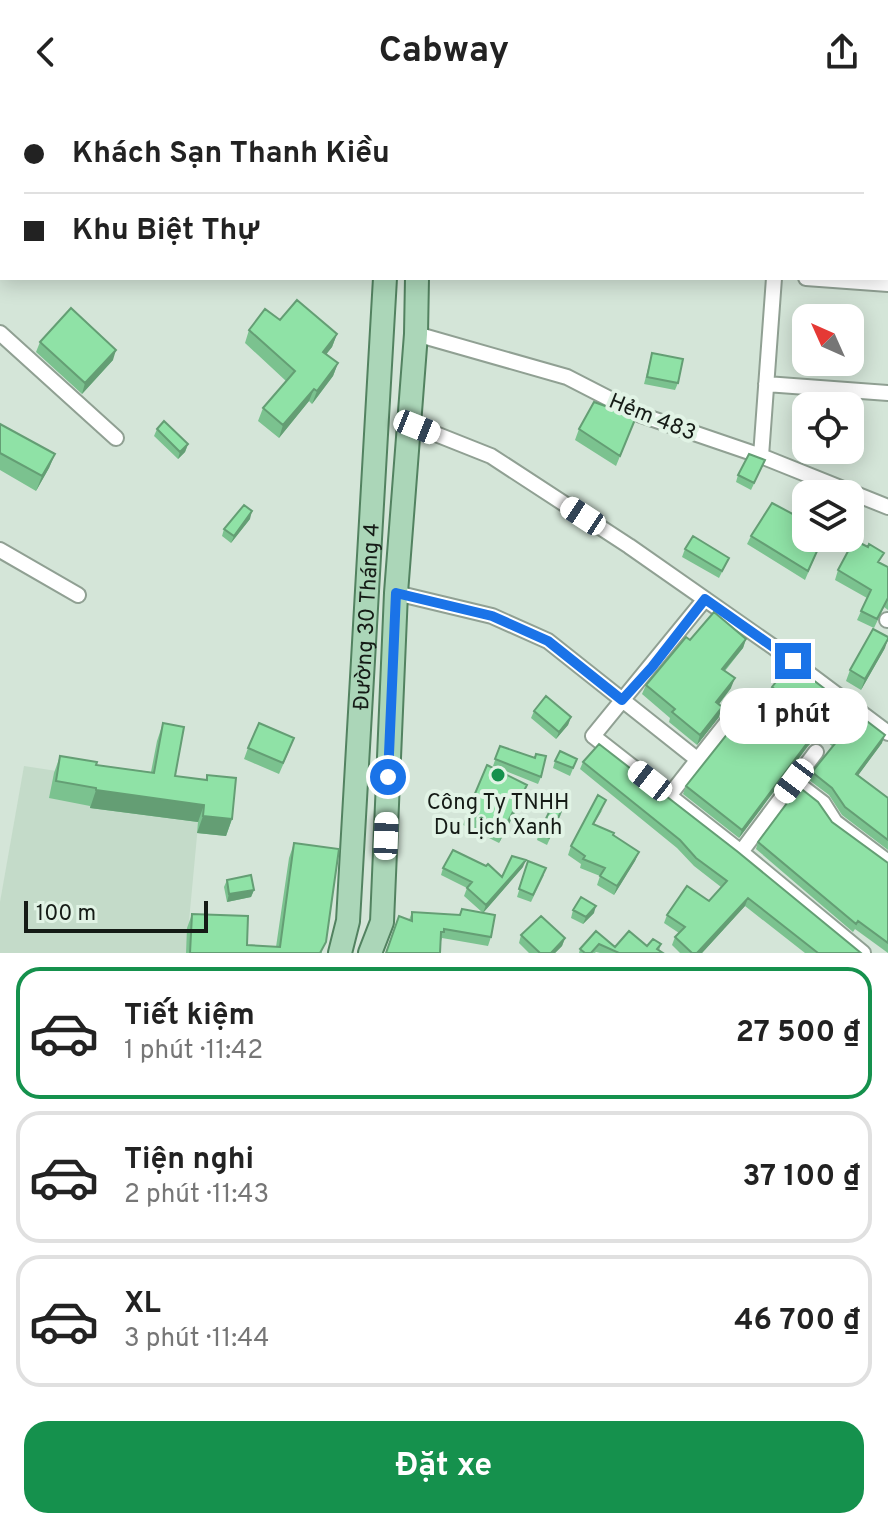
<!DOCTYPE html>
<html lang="vi">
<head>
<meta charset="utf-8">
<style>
  body { margin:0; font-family:Overpass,sans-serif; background:#f6f6f6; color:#222; height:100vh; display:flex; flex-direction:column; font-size:30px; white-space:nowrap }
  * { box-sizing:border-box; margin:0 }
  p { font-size:26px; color:#767676 }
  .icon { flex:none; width:44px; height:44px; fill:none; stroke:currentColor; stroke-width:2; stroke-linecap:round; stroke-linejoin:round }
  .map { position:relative; height:849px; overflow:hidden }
  .drawer { display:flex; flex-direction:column; background:#fff; flex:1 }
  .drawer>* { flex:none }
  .guide { position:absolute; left:0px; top:0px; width:888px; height:176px; box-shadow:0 4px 20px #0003; display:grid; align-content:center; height:176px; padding:0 24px; background:#fff }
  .needle { width:52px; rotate:315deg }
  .controls { position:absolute; left:792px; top:200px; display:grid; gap:16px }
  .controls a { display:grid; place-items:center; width:72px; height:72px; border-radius:16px; background:#fff; box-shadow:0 4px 20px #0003; font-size:40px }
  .scale { position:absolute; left:24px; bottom:20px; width:184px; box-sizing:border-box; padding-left:8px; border:4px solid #151b16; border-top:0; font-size:22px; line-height:28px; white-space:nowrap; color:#151b16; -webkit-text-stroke:6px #e1f3e5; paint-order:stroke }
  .end { position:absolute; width:36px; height:36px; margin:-18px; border:10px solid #1a73e8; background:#fff; box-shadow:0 0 0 4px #fff }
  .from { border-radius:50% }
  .bubble { position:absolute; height:56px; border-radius:24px; background:#fff; box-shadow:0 4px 20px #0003; font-size:26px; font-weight:700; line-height:56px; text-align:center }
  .car { position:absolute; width:24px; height:48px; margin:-24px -12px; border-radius:10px; box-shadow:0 0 6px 2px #0007; background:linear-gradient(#fff 24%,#345 0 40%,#fff 0 76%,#345 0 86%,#fff 0) }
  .guide b { display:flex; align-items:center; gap:28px; height:76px; font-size:30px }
  .guide b+b { border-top:2px solid #e0e0e0 }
  .guide i { width:20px; height:20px; background:#222 }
  ul { padding:14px 0 0; list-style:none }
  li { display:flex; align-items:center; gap:24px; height:132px; margin:0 16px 12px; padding:0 8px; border:4px solid #e0e0e0; border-radius:24px }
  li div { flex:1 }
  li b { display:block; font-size:30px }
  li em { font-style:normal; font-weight:700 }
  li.selected { border-color:#15914d }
  li>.icon { width:72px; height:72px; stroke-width:1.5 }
  .primary-button { display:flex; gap:16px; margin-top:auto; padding:16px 24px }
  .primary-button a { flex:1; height:92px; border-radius:24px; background:#15914d; color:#fff; font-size:32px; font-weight:700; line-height:92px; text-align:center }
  header { display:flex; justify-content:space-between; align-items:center; height:104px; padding:0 24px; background:#fff; font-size:36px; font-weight:700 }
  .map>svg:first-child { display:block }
  .built { fill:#c4dbc9 }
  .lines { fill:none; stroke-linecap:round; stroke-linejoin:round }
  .street-casing { stroke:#90a093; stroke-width:18 }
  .secondary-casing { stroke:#90a093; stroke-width:24 }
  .primary-casing { stroke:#528260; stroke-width:26 }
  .street { stroke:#fff; stroke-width:14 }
  .secondary { stroke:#d5eadb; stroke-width:20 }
  .primary { stroke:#abd6b8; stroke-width:22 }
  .wall { fill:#7bc28f }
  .shaded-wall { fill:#649e74 }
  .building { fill:#8fe2a6; stroke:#649e74; stroke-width:2 }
  .route { stroke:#1a73e8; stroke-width:10 }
  .poi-dot { fill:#15914d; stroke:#e1f3e5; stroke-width:3 }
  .labels { text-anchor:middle; stroke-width:8; stroke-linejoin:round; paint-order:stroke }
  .street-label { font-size:22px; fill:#151b16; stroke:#e1f3e5 }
  .poi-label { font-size:22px; fill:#151b16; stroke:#e1f3e5 }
</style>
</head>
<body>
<header><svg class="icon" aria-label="back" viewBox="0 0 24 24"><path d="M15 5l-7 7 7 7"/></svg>Cabway<svg class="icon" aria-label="share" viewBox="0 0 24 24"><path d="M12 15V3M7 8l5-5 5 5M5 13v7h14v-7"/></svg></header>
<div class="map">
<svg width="888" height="849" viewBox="0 0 888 849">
  <rect width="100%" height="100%" fill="#d4e5d8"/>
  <path class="built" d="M24,662L201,689L186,849H0V798Z"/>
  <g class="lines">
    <g class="street-casing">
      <path id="street" d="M14,2L16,0
        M770,2L771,0
        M806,174L888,180
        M0,229L116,334
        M416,230L567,273L641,311L761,352L888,403
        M766,280L888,289
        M408,319L491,352L629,442L772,542L888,629
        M761,352L774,174
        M0,446L78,491
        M396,489L492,512L548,537L698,656
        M705,495L593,632L741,748L863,849
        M887,516H888
        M794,677L823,699L835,718L888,758
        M669,692L732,612
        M741,748L816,648"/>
    </g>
    <g class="secondary-casing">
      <path id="secondary" d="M274,0L275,2
        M0,43H2
        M886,50H888
        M0,60H2
        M886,67L888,68"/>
    </g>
    <g class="primary-casing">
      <g id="primary">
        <path d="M398,2V0"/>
        <path d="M427,2V0"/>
        <path id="s1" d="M340,849L348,817L385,174"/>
        <path d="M370,849L382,818L396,489L416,230L417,174"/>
      </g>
    </g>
    <use href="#street" class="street"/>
    <use href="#secondary" class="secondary"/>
    <use href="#primary" class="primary"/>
  </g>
  <path class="wall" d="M249,226L337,230L332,243L326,250L338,259L333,272L312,300L309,297L279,334L258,317L263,304L286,277L245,239Z
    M40,238L113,256L82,290L36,248Z
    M652,249L678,279L675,286L644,280Z
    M636,313L616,362L575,336L579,325Z
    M0,320L55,350L49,364L36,387L0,366Z
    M157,325L188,340L185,348L178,355L154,332Z
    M806,326V345L802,344Z
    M810,346H832L831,350Z
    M762,363L751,386L736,378L738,371Z
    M250,415L231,439L222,432L224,425Z
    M751,432L823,434L805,476L747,440Z
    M685,445L729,454L719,474L682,453Z
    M880,459L888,463V506L884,503L874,524L857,516L867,494L835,476L838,466Z
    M746,535L743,544L725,567L731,584L719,600V613L697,641L669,618L670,614L642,590L646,581L690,536Z
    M885,544L861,586L846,577L850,566Z
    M772,583L882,639L858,671L888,694V746L842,711L829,691L809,676L812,668L833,643L819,631L808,642L739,734L683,690L686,682L741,613L744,601L774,624L788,606L769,591Z
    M534,607L571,613L568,621L556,635L531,614Z
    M163,619L175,672L206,676L207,671L232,715L226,732L197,729L198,718L90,704V702L49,694L54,669L60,652L96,661L151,668L157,637Z
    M500,642L541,673L538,680L493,662Z
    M248,644L290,645L279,670L244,655Z
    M577,655L570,672L553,664L555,657Z
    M583,658L859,849H861H805L745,802L702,849H680L672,841L675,833L679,829L664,819L667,811L709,797L721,783L694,762L677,744L580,665Z
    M527,681L522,695L499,739L463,721L468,706Z
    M603,705L594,720L639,748L635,757L614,791L597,781L600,772L580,764L581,760L568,751L571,742Z
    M561,710L547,741L537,736L539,729Z
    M832,718L888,759V849L855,825L853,828L756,745L758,738Z
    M294,739L322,849H186L187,824L192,810L247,841L276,843L289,754Z
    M528,757L544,771L531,798L517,793Z
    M523,763L483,809L464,792L467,784L441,771L443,764L502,773Z
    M227,776L254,786L251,793L227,798L224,783Z
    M462,805L491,833L488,842L442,834L441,837L409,816L412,808L459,811Z
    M573,806L594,809L583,820L571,814Z
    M596,827L615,843L661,840L659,847L663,849H600L596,848L595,849H579L580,845Z
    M521,831L565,834L562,842L555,849H529L519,839Z"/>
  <path class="shaded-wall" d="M450,0H476L475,2H449Z
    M337,230L332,243L318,261L323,248Z
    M116,246L113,256L82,290L85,279Z
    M338,259L333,272L312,300L317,287Z
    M314,285L309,297L279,334L283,321Z
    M188,340L185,348L178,355L180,348Z
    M55,350L49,364L36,387L42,372Z
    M252,407L250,415L231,439L234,432Z
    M746,535L743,544L718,574L722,565Z
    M888,535L885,544L861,586L865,575Z
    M735,574L731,584L713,608L716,598Z
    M722,603L719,613L697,641L700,631Z
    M571,613L568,621L556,635L559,628Z
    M822,623L819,631L808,642L739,734L742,726L811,634Z
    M885,631L882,639L854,677L856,670Z
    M527,681L522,695L499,739L504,725Z
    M96,686L204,701L198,718L90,704Z
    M203,712L232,715L226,732L197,729Z
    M639,748L635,757L614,791L617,782Z
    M526,756L523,763L483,809L486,801Z
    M254,786L251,793L227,798L229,790Z
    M748,794L745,802L702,849H697Z
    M596,802L594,809L583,820L586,813Z
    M565,834L562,842L555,849H551Z"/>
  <path class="building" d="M297,196L337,230L323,248L338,259L317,287L314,285L283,321L263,304L295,267L249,226L265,205L280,216Z
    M71,204L116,246L85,279L40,238Z
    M652,249L683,255L678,279L647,273Z
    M594,298L636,313L620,352L579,325Z
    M164,317L188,340L180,348L157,325Z
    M0,320L55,350L42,372L0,349Z
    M749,350L765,356L754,379L738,371Z
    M772,399L806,417V434H823L808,467L751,432Z
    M244,401L252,407L234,432L224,425Z
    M693,432L729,454L722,467L685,445Z
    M854,436L868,443L869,440L884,449L878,458L888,463V494L877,515L861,507L871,486L838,466Z
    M714,508L746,535L722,565L735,574L716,598L722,603L700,631L672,608L675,605L646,581L686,533L690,536Z
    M873,525L888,533V535L865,575L850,566Z
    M791,559L885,631L856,670L888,694V736L845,703L832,684L812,668L838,636L822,623L811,634L742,726L686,682L743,610L744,601L774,624L793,600L772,583Z
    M546,592L571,613L559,628L534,607Z
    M163,619L184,623L175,672L207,676V671L236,674L232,715L203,712L204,701L96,686V684L56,677L60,652L97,658L96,661L154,669Z
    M259,619L294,634L283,659L248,644Z
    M599,640L738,748L861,849H818L748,794L697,849H692L675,833L685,823L667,811L687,782L709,797L727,777L696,754L680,736L583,658Z
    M500,642L535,654L536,650L546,652L541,673L495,655Z
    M560,647L577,655L573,664L555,657Z
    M487,661L527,681L504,725L468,706Z
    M799,683L818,698L832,718L888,759V839L858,817L856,820L758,738Z
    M598,691L606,696L593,720L614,729L613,731L639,748L617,782L600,772L605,764L583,755L585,752L571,742Z
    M554,698L563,703L549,734L539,729Z
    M294,739L339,745L326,838L320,849H190L192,810L248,812L247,841L280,843Z
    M453,746L486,762L488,760L502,773L512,752L526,756L486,801L467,784L472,778L443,764Z
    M528,757L546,764L533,791L519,785Z
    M251,771L254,786L229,790L227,776Z
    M581,793L596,802L586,813L573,806Z
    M462,805L495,811L491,833L444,825V828H441L440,849H386L399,812L412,817V808L460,811Z
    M541,812L565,834L551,849H540L521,831Z
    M596,827L615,843L629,827L647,842L653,835L661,840L657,845L663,849H619L599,840L591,849H585L580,845Z"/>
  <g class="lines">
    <path class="route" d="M388,673L396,489L492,512L548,537L622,596L652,563L705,495L793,557"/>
  </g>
  <circle class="poi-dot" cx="498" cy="671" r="8"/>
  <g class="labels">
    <g class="street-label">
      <text transform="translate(653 312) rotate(22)" y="8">Hẻm 483</text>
      <text dy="8" stroke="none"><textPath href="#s1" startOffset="338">Đường 30 Tháng 4</textPath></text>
    </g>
    <g class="poi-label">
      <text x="498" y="705">Công Ty TNHH<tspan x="498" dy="25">Du Lịch Xanh</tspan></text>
    </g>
  </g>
</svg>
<div class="controls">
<a><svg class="needle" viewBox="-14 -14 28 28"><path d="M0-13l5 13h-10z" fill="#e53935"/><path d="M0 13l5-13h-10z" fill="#767676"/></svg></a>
<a><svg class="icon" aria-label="locate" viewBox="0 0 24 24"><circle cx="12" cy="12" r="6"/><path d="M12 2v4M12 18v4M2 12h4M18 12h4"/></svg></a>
<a><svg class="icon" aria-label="layers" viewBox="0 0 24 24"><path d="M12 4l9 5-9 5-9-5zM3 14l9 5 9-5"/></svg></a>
</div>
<div class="scale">100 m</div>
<i class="end from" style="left:388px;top:673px"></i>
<i class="end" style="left:793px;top:557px"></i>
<div class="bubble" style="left:720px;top:584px;width:148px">1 phút</div>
<i class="car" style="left:417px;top:323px;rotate:112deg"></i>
<i class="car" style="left:583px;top:412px;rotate:303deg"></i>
<i class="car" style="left:650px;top:677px;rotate:308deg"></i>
<i class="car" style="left:794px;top:677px;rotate:217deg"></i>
<i class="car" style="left:386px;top:732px;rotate:2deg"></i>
<div class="guide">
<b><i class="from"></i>Khách Sạn Thanh Kiều</b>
<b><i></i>Khu Biệt Thự</b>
</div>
</div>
<section class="drawer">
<ul>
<li class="selected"><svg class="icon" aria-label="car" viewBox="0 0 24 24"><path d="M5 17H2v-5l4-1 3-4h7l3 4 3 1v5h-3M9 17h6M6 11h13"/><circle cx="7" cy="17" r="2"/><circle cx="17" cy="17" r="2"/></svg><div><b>Tiết kiệm</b><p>1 phút · 11:42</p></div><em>27 500 ₫</em></li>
<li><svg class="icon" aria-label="car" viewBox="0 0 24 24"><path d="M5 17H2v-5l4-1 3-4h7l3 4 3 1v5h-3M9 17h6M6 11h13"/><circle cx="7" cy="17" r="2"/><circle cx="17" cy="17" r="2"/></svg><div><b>Tiện nghi</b><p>2 phút · 11:43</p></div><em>37 100 ₫</em></li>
<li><svg class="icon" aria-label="car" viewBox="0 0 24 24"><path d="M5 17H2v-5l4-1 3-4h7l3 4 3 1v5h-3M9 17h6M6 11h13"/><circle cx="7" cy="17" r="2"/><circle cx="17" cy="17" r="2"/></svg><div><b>XL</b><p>3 phút · 11:44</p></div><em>46 700 ₫</em></li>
</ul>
<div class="primary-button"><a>Đặt xe</a></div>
</section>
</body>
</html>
